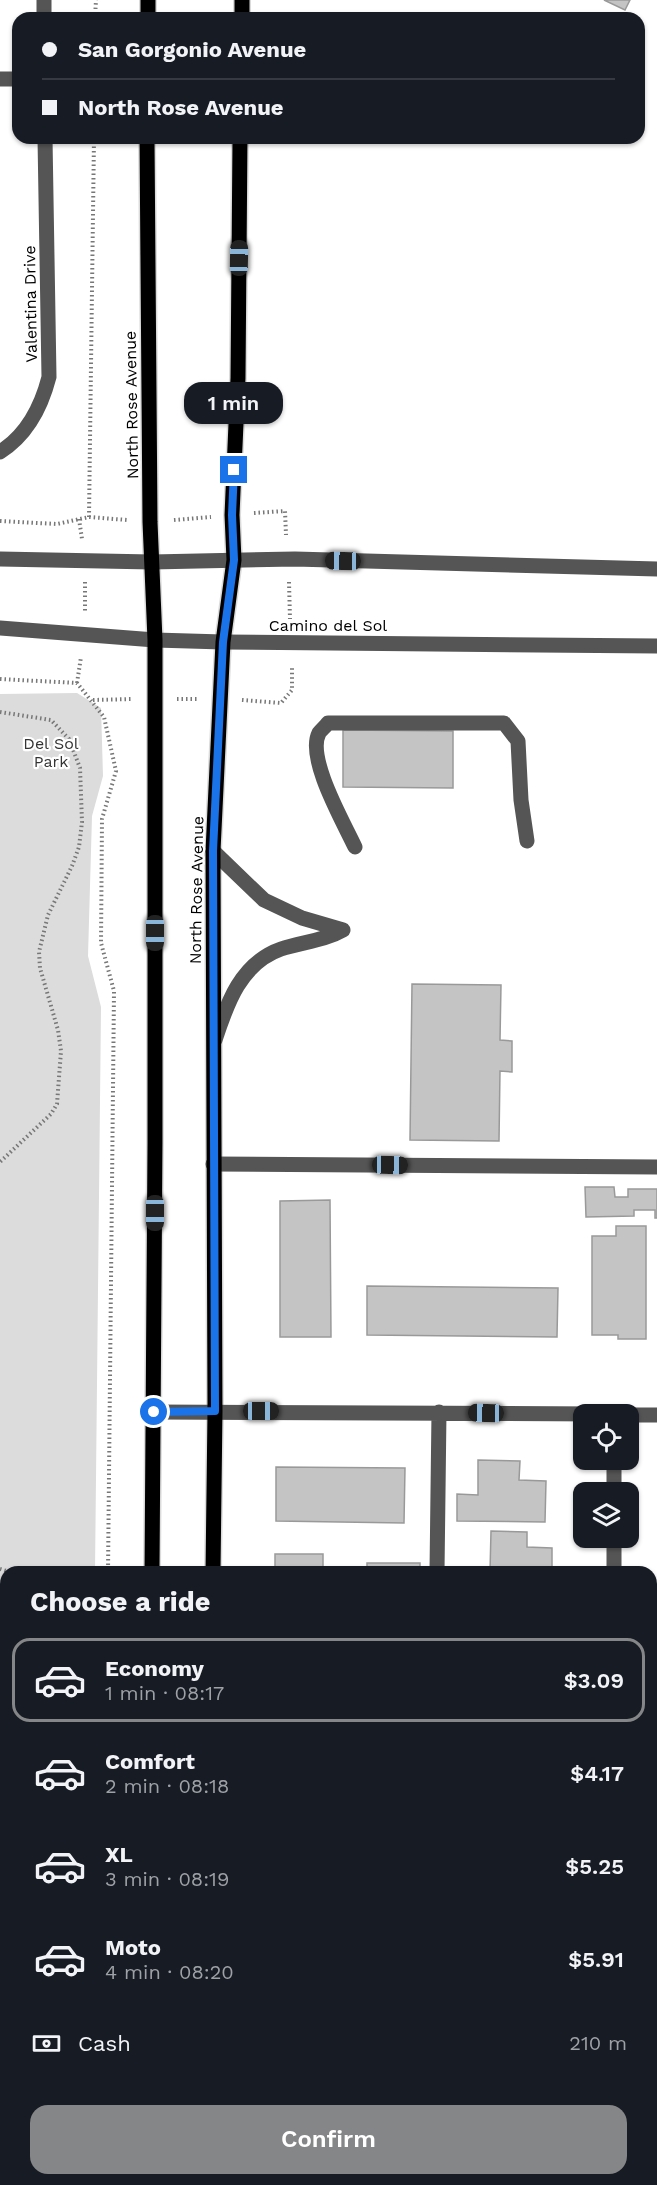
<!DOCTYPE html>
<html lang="en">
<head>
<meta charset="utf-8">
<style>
  body { margin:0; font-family:"Work Sans",sans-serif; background:#20242c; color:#f1f3f6; height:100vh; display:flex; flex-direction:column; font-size:22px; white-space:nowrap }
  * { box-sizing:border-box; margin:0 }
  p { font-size:20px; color:#9ea1a6 }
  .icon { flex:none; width:33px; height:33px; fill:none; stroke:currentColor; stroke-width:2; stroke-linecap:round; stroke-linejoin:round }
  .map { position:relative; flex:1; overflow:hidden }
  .sheet { position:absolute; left:0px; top:1566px; width:657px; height:620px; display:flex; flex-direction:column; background:#171b24; border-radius:18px 18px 0 0; box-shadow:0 2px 4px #0004 }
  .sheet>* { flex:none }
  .banner { position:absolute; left:12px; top:12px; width:633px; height:132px; border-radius:18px; box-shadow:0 2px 4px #0004; display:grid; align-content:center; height:132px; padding:0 30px; background:#171b24 }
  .buttons { position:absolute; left:573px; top:1404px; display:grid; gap:12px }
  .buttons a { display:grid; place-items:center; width:66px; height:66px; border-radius:12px; background:#171b24; box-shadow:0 2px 4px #0004; font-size:30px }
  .end { position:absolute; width:27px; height:27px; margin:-14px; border:8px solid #1a73e8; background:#fff; box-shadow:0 0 0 3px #fff }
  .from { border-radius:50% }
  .bubble { position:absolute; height:42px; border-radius:18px; background:#171b24; box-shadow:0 2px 4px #0004; font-size:20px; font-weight:600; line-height:42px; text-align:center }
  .car { position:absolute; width:18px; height:36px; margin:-18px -9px; border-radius:8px; box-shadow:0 0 4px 2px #0007; background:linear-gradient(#222 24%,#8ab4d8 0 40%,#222 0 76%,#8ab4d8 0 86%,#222 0) }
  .banner b { display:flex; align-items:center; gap:21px; height:57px; font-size:22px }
  .banner b+b { border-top:2px solid #363941 }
  .banner i { width:15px; height:15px; background:#f1f3f6 }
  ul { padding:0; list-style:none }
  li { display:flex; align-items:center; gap:18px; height:84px; margin:0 12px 9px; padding:0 18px; border:3px solid transparent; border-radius:18px }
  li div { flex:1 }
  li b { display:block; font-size:22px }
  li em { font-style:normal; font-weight:600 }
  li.current { border-color:#858687 }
  li>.icon { width:54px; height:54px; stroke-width:1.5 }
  h2 { padding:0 30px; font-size:27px; line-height:72px }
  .pay { display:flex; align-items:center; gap:15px; height:66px; padding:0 30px; font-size:22px }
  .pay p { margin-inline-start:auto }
  .cta { display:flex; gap:12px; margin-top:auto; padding:12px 30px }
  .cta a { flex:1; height:69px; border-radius:18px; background:#858687; color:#fff; font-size:24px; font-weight:600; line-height:69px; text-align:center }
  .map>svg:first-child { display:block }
  .green { fill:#dcdcdc }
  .building { fill:#c4c4c4; stroke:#999; stroke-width:1.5 }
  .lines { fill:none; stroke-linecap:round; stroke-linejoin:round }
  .major-casing { stroke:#dbdbdb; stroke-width:18 }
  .path { stroke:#777; stroke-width:4; stroke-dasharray:1.5 3; stroke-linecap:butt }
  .minor { stroke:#555; stroke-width:15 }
  .major { stroke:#000; stroke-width:15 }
  .route { stroke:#1a73e8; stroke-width:8 }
  .labels { text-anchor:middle; stroke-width:4.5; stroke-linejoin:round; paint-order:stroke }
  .street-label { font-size:16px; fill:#000; stroke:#fff }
  .park-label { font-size:16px; fill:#333; stroke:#fff }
</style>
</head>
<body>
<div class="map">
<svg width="657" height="2185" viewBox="0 0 657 2185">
  <rect width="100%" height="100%" fill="#fff"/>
  <path class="green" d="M77,693L101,708L103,776L92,816L88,956L101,1007L95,1572H6V1627H0V694Z"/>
  <path class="building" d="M604,0H630L625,10Z
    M343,730L453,731V788L343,787Z
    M412,984L501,985L500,1040L512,1041V1072L500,1071L499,1141L410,1140Z
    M585,1187H614L615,1197H628V1189H657V1218H655V1210H634V1216L586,1217Z
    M330,1200L331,1337H280V1201Z
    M616,1226H646V1339H618V1335H592V1236H616Z
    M367,1286L558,1288L557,1337L367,1335Z
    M478,1460L520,1461L519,1480L546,1481L545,1522L457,1521V1494L478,1495Z
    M276,1467L405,1468L404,1523L276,1521Z
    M491,1531L527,1532V1547L552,1548V1572H490Z
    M275,1554H323V1572H275Z
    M367,1563H420V1572H367Z
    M0,1887H6V1958H0Z
    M0,1990H6V2050H0Z
    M0,2081H6V2180H32V2185H0L5,2184L4,2152H0Z
    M271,2180H324V2185H271Z
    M484,2180H519V2185H484Z"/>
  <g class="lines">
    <g class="major-casing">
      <path id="major" d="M148,18V0
        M242,18V0
        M147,138L150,522L155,640V1143L152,1572
        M213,1572L215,1411L213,851L223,642L234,560L232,515L238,378L240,138
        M143,2185L144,2180
        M207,2185V2180"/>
    </g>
    <path class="path" d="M95,18L96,0
      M254,513L285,511L286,535
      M89,517L94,138
      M79,519L82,539
      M174,520L211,517
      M0,521L57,524L89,517L127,520
      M85,582V611
      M289,582L290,619
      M0,679L77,683L104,717L116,771L102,819L101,943L114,991L108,1572
      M77,683L81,657
      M177,699H199
      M93,700L133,699
      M242,700L281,703L292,690V666
      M0,712L51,720L69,739L80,768L82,822L79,847L72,866L48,915L39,952L40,968L58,1030L61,1051L57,1104L51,1114L0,1162
      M0,1569L10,1572
      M0,1641L6,1642"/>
    <path class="minor" d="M44,18V0
      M0,79H18
      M0,452C27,435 41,408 49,377L45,138
      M0,559L152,562L295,559L657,569
      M0,628L155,640L223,642L657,646
      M355,847C344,823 306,758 319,733C321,730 326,726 328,723H504L518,741L521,800L527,841
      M213,851L264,900L302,918L343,930
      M215,1040C227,1003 241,963 281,949C302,942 324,941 343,930
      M213,1164L657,1167
      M154,1412L602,1414
      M628,1415H657
      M614,1492V1460
      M437,1572L439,1412
      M614,1572V1538
      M429,2185V2180
      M609,2185V2180"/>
    <use href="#major" class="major"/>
  </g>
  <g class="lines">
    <path class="route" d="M154,1412L215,1411L213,851L223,642L234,560L232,515L234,470"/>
  </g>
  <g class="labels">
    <g class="street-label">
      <text transform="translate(30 304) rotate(-91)" y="6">Valentina Drive</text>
      <text transform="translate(131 405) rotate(-91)" y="6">North Rose Avenue</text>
      <text x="328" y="631">Camino del Sol</text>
      <text transform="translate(196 890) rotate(-89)" y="6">North Rose Avenue</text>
    </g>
    <g class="park-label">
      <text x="51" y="749">Del Sol<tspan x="51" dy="18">Park</tspan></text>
    </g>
  </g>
</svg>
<div class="buttons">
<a><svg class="icon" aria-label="locate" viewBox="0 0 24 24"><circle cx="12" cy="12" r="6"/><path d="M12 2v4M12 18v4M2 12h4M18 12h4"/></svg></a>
<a><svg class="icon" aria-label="layers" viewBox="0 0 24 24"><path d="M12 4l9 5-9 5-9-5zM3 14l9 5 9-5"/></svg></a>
</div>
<i class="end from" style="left:154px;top:1412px"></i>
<i class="end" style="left:234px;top:470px"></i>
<div class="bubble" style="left:184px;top:382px;width:99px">1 min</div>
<i class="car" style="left:239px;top:258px;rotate:1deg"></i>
<i class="car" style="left:343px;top:561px;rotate:271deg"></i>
<i class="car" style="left:155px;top:933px;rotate:180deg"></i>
<i class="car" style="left:390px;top:1165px;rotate:91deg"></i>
<i class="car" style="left:155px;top:1213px;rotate:180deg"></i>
<i class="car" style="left:261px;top:1411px;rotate:90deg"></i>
<i class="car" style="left:486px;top:1413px;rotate:271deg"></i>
<div class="banner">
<b><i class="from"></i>San Gorgonio Avenue</b>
<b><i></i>North Rose Avenue</b>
</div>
<section class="sheet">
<h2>Choose a ride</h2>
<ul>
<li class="current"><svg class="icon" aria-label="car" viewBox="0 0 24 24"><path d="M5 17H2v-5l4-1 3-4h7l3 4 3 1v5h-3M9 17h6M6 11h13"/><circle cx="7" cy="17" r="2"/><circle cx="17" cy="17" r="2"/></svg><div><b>Economy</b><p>1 min · 08:17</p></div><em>$3.09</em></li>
<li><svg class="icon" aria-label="car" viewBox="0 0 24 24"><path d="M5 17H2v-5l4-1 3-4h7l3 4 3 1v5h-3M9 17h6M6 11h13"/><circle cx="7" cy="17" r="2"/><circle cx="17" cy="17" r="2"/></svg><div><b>Comfort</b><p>2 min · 08:18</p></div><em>$4.17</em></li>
<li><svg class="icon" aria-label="car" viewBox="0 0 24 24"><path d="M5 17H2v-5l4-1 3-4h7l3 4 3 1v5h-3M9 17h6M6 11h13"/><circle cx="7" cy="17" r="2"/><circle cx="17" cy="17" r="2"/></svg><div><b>XL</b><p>3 min · 08:19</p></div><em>$5.25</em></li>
<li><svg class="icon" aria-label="car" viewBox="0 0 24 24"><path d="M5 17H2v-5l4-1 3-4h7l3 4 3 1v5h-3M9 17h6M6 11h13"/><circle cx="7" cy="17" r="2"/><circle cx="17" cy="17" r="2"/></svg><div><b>Moto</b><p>4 min · 08:20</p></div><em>$5.91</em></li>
</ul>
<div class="pay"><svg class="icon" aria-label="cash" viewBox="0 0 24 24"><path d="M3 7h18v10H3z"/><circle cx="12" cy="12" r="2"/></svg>Cash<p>210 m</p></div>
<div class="cta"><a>Confirm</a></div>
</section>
</div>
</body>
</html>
